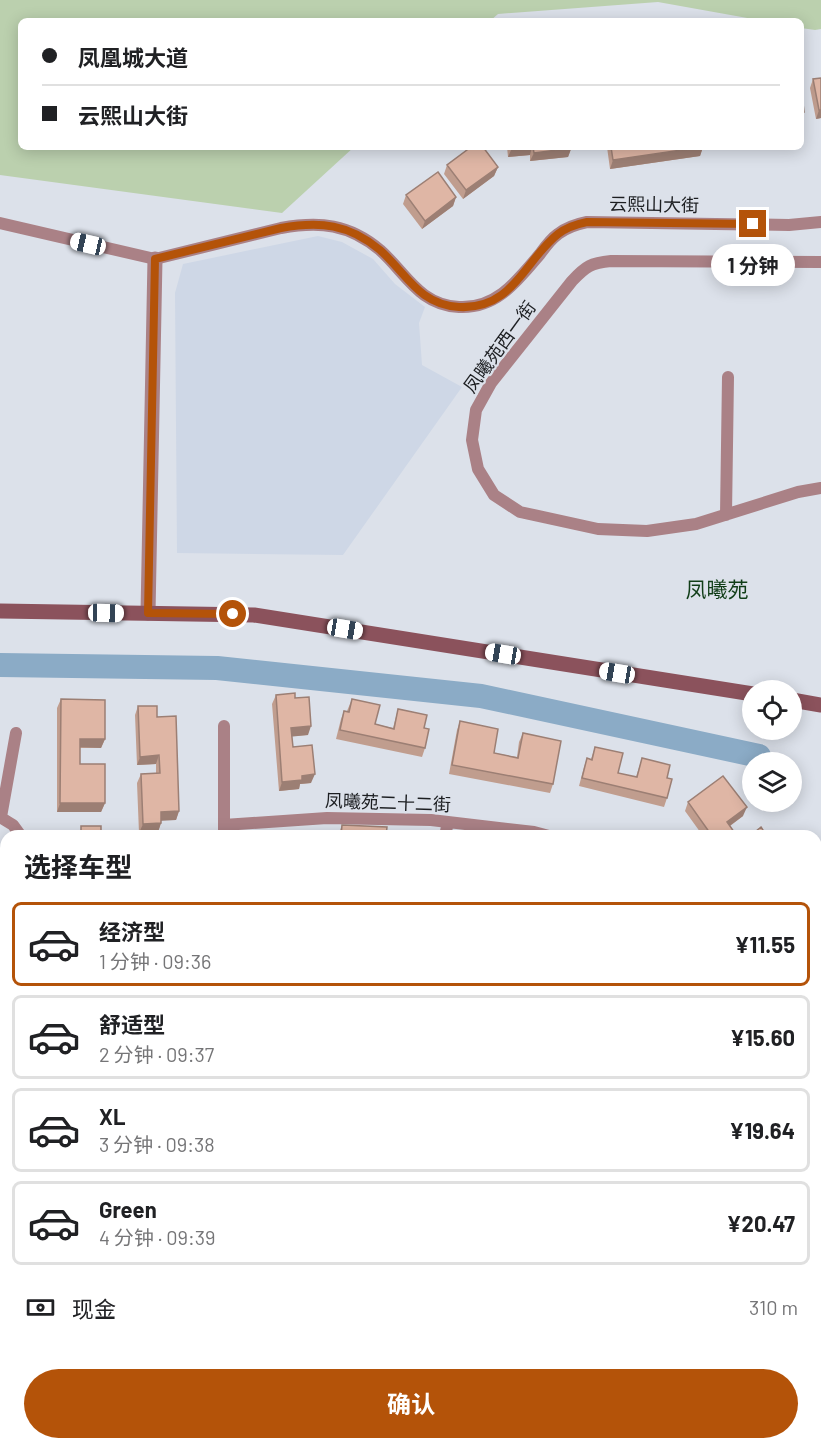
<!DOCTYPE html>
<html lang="zh">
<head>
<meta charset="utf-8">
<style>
  body { margin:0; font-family:Barlow,"Noto Sans SC",sans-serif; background:#f2f2f2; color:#202124; height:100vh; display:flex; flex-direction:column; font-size:22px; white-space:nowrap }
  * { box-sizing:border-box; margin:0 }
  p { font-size:20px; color:#757577 }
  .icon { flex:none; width:33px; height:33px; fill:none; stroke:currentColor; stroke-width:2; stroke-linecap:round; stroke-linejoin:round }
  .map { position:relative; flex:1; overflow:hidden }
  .panel { position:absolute; left:0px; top:830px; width:822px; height:620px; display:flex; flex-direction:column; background:#fff; border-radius:18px 18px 0 0; box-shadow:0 3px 15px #0003 }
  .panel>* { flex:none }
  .guide { position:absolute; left:18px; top:18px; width:786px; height:132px; border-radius:9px; box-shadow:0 3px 15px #0003; display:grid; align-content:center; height:132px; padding:0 24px; background:#fff }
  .tools { position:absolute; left:742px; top:680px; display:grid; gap:12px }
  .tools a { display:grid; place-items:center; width:60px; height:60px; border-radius:50%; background:#fff; box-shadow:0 3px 15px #0003; font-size:30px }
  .end { position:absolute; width:27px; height:27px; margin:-14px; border:8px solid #b45309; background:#fff; box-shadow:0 0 0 3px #fff }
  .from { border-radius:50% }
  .bubble { position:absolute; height:42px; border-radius:21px; background:#fff; box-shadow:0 3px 15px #0003; font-size:20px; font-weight:700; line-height:42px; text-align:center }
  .car { position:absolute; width:18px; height:36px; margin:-18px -9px; border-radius:8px; box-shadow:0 0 4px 2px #0007; background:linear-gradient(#fff 24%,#345 0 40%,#fff 0 76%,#345 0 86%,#fff 0) }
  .guide b { display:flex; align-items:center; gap:21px; height:57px; font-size:22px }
  .guide b+b { border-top:2px solid #e0e0e0 }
  .guide i { width:15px; height:15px; background:#202124 }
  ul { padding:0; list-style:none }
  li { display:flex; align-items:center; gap:18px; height:84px; margin:0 12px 9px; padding:0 12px; border:3px solid #e0e0e0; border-radius:9px }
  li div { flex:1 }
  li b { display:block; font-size:22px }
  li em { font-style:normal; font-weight:700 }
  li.current { border-color:#b45309 }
  li>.icon { width:54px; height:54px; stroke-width:1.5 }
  h2 { padding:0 24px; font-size:27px; line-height:72px }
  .pay { display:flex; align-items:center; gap:15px; height:66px; padding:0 24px; font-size:22px }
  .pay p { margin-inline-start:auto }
  .cta { display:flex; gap:12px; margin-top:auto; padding:12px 24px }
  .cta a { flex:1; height:69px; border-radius:36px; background:#b45309; color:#fff; font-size:24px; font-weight:700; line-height:69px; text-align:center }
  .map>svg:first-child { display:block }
  .built { fill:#ced7e6 }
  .green { fill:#bbd0ae }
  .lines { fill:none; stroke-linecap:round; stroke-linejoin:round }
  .canal { stroke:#8babc6; stroke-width:24 }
  .lane { stroke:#aa8186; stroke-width:12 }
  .street { stroke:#aa8186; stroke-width:15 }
  .secondary { stroke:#8b525c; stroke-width:15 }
  .wall { fill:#c09d8e }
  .shaded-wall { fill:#9c7f74 }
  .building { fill:#dfb6a5; stroke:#9c7f74; stroke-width:1.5 }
  .route { stroke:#b45309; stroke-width:8 }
  .labels { text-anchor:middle; stroke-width:4.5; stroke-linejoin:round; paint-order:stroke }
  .street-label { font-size:18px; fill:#1c1e21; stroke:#dce1ea }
  .quarter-label { font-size:21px; fill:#103d17; stroke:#dce1ea }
</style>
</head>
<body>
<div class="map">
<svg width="821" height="1448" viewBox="0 0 821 1448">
  <rect width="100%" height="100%" fill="#dce1ea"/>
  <path class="built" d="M318,236L342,242L373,259L395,284L425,307L419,323L422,365L462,387L343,555L177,553L175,293L183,264Z"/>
  <path class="green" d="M0,0H821V29L815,30L801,28V21H764L658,2L498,14L490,21H21V147H354L282,213L0,175Z"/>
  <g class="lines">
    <path class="canal" d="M0,665L217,668L481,696L759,756"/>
    <path class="lane" d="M0,223L155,259L281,228C320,221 349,224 380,250C406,273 419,305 459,307C497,309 518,280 540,254C545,247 551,239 558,234C567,227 577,224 587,222L789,225L821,222
      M821,262L611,261C591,263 586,266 572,281L491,383L476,410L472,440L478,469L494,495L520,512L598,529L647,531L696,524L798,492L821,488
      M726,515L728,377
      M224,726V836
      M0,817L13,825L21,836
      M1,817L16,733
      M224,825L327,818L431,820L534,832L549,836
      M445,836L448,822
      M816,1053L821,1055
      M0,1309L6,1302"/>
    <path class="street" d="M148,613L155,259
      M816,1038L821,1019
      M485,1448L500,1443"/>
    <path class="secondary" d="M0,611L254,615L753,694
      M792,700L821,705"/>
  </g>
  <path class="wall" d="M813,79L821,118L816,119L810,88Z
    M507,147H589L571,149L568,157L530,161V155L508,157Z
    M607,147H703L700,156L610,169Z
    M447,165L498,167L494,176L463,199L444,174Z
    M406,195L456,197L453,206L422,229L403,204Z
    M276,695L308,735L292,736L293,747L311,783L300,784L299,789L279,791L272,704Z
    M61,699L105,739L101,748H80V764L105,803L101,812H57V708Z
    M352,699L375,724L393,728L398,709L424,728L425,748L422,757L336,739L341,719L344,711H347Z
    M138,706L157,717L179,811L176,820H161V823L158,832L139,833L137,783L141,774L156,773V764L137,765L135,715Z
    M460,721L494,753L517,757L519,742L523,733L553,784L550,793L449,774L457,730Z
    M595,747L618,773L636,777L642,758L667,778V798L664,807L579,786L584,767L587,758L591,759Z
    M688,802L743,816L730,826L737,836H703L685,811Z
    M342,825L386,836H338Z
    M821,1144V1207L816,1205V1157Z
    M591,1443H636L639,1448H593Z
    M774,1443H816L821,1448H797L791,1443L788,1448H781Z"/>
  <path class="shaded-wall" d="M819,110H821V118L816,119Z
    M523,147H532L530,155L508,157L512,148Z
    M568,147H589L571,149L568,157L530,161L534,153Z
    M703,147L700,156L610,169L613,160Z
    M498,167L494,176L463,199L466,190Z
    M456,197L453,206L422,229L425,221Z
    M311,726L308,735L288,737L291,728Z
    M80,739H105L101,748L77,747Z
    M159,755L156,764L137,765L140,757Z
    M315,774L311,783L300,784L299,789L279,791L282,782L302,776Z
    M60,803H105L101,812H57Z
    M747,807L743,816L724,830L727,822Z
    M179,811L176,820L158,821L161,812Z
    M161,823L158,832L139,833L143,824Z
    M123,1443H156L154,1447Z
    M223,1443H241L222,1445Z"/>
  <path class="building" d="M821,78V110H819L813,79Z
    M801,86L804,112H801Z
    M471,147H483L498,167L466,190L447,165Z
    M533,147H571L572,148L534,153Z
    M611,147H702L613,160Z
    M438,172L456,197L425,221L406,195Z
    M295,693V698L309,697L311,726L291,728L293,747L312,745L315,774L302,776V780L282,782L276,695Z
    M61,699L105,700V739H80V764H105V803H60Z
    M352,699L380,705L375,724L394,729L398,709L427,715L424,728L429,729L425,748L340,730L344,711L349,712Z
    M138,706H157V717L176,716L179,811L161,812V823L143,824L141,774L160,773L159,755L140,757Z
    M460,721L498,729L494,753L518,758L523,733L561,741L553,784L452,765Z
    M595,747L623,753L618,773L637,777L642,758L670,765L667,778L672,779L667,798L582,778L587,758L592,760Z
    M723,776L747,807L727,822L737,836H712L688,802Z
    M342,825L387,827L386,836H341Z
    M81,826H101V831H114V836H81Z
    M761,827L767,836H750Z
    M274,832H294V836H274Z
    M821,1144V1197L816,1195V1157Z
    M816,1425L821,1429V1448H812L806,1443H816Z
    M576,1443H577L580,1448H566Z
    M598,1443H636L639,1448H601Z"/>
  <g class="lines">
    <path class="route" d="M233,614L148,613L155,259L281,228C320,221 349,224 380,250C406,273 419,305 459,307C513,310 524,261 558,234C567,227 577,224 587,222L753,224"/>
  </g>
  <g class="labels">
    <g class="street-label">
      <text transform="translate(654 205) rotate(1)" y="6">云熙山大街</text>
      <text transform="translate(500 347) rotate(-54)" y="6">凤曦苑西一街</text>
      <text transform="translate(388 803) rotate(2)" y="6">凤曦苑二十二街</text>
    </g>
    <g class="quarter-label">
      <text x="717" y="597">凤曦苑</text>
    </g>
  </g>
</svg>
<div class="tools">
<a><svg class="icon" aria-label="locate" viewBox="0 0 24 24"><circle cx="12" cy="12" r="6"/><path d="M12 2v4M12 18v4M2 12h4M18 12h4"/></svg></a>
<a><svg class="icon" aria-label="layers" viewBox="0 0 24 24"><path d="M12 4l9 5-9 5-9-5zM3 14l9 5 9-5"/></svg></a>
</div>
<i class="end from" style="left:233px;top:614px"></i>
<i class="end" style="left:753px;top:224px"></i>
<div class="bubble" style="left:711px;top:244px;width:84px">1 分钟</div>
<i class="car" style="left:88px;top:244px;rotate:283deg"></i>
<i class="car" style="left:106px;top:613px;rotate:91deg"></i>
<i class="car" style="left:345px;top:629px;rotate:99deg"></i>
<i class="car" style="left:503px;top:654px;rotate:279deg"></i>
<i class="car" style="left:617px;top:673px;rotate:279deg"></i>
<div class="guide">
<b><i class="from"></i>凤凰城大道</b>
<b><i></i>云熙山大街</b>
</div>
<section class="panel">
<h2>选择车型</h2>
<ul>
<li class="current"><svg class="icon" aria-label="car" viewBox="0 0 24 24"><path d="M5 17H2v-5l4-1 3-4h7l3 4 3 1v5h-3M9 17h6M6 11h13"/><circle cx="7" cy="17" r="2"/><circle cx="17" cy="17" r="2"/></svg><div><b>经济型</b><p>1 分钟 · 09:36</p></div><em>¥11.55</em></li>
<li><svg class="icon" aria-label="car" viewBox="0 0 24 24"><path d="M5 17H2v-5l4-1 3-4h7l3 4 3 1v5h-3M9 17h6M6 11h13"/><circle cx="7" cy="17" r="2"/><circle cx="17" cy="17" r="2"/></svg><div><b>舒适型</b><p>2 分钟 · 09:37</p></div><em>¥15.60</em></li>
<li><svg class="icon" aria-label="car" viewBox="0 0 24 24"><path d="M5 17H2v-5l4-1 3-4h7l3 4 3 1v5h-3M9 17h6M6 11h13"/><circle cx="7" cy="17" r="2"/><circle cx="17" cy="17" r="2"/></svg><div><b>XL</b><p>3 分钟 · 09:38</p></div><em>¥19.64</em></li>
<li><svg class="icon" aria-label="car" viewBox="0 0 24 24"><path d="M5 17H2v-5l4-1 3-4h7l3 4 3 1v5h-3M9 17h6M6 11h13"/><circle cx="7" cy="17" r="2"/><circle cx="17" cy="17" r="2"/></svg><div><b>Green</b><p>4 分钟 · 09:39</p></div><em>¥20.47</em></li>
</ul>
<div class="pay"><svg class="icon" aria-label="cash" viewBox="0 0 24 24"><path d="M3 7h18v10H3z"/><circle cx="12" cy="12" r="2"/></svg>现金<p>310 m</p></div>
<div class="cta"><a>确认</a></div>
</section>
</div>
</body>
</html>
